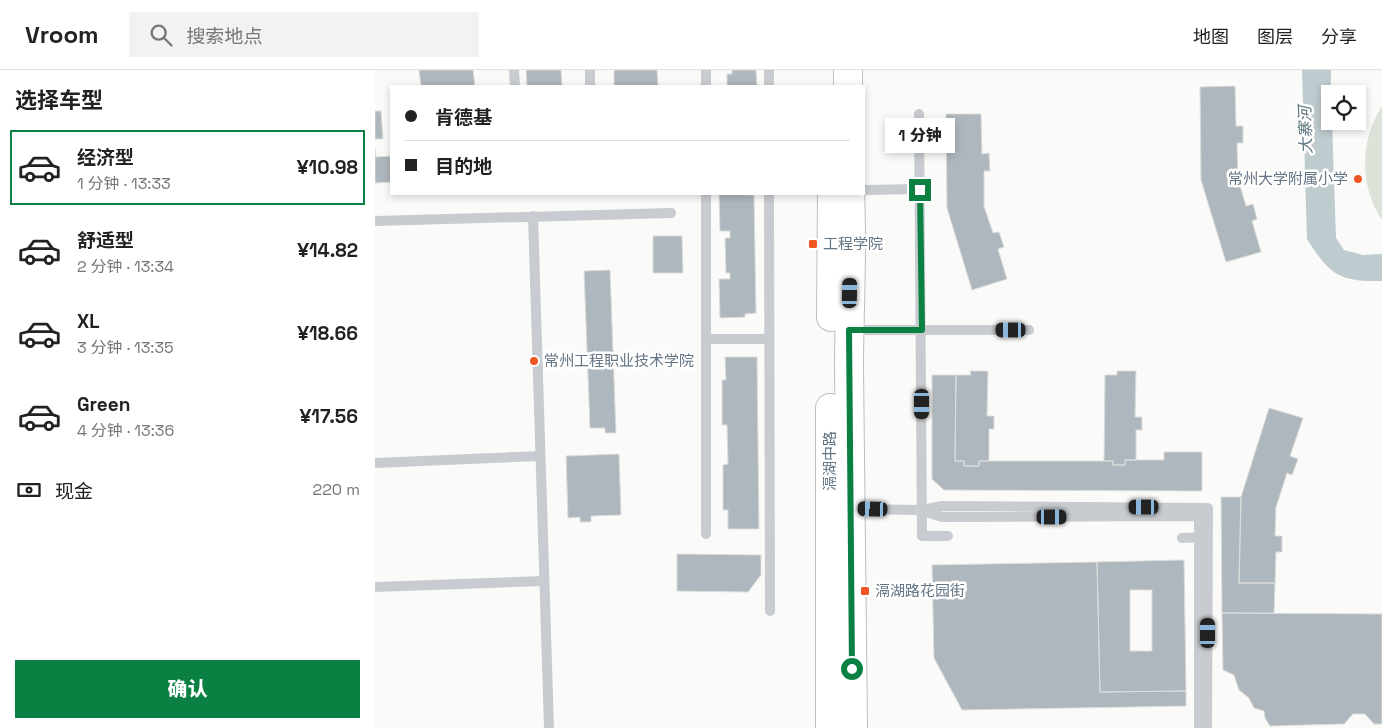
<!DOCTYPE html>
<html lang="zh">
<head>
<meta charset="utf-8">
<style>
  body { margin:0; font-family:"Space Grotesk","Noto Sans SC",sans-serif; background:#f2f2f2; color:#222; height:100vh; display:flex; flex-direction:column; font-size:19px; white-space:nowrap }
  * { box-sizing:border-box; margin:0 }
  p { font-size:16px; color:#767676 }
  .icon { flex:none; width:28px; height:28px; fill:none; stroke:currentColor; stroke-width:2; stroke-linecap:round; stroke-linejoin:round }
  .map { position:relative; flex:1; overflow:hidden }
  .details { display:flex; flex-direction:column; background:#fff; width:375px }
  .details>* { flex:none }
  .guide { position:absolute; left:15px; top:15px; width:475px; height:110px; border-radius:0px; box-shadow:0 2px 8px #0003; display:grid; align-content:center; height:110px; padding:0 15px; background:#fff }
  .controls { position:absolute; left:946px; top:15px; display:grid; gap:10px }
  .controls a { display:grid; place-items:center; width:45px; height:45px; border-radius:0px; background:#fff; box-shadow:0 2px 8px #0003; font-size:25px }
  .end { position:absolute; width:22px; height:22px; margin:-11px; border:6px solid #0b8043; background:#fff; box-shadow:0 0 0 2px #fff }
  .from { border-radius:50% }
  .bubble { position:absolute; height:35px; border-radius:0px; background:#fff; box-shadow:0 2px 8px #0003; font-size:16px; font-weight:800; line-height:35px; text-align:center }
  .car { position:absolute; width:15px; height:30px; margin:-15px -8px; border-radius:6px; box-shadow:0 0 4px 1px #0007; background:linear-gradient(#222 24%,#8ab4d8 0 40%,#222 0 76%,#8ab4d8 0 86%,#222 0) }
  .guide b { display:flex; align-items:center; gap:18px; height:48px; font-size:19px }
  .guide b+b { border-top:1px solid #e0e0e0 }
  .guide i { width:12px; height:12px; background:#222 }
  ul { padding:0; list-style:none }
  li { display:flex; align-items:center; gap:15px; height:75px; margin:0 10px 8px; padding:0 5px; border:2px solid transparent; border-radius:0px }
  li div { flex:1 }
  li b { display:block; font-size:19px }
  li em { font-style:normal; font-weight:800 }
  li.current { border-color:#0b8043 }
  li>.icon { width:45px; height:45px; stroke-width:1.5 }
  h2 { padding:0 15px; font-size:22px; line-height:60px }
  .pay { display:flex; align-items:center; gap:12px; height:55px; padding:0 15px; font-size:19px }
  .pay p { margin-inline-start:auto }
  .action { display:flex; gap:10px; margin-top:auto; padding:10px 15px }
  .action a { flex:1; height:58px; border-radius:0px; background:#0b8043; color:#fff; font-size:20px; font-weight:800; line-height:58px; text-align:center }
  header { display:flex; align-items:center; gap:30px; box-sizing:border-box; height:70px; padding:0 25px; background:#fff; border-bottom:1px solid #e0e0e0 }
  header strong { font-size:24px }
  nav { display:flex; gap:28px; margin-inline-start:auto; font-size:18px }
  .search { width:350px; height:45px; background:#f2f2f2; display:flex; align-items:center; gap:12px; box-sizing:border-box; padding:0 18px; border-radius:0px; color:#767676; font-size:19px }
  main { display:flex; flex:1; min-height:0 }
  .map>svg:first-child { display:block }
  .green { fill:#dbe2d8 }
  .water { fill:#becbcf }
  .building { fill:#aeb7bd; stroke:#dcdcda; fill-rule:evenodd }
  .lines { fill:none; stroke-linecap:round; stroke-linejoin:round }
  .secondary-casing { stroke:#babfc4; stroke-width:30 }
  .service { stroke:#c8ccd0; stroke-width:10 }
  .secondary { stroke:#fff; stroke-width:28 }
  .route { stroke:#0b8043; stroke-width:6 }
  .poi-dot { fill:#f05621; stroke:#fff; stroke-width:2 }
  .labels { text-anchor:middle; stroke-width:5; stroke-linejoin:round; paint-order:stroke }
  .poi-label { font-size:15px; fill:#637585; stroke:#fff; text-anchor:start }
  .street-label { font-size:15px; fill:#637585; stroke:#fff }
  .water-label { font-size:16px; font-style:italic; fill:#5e757e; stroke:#fff }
</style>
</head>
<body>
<header>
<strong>Vroom</strong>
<div class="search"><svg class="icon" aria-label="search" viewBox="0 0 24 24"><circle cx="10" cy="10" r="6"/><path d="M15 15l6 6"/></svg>搜索地点</div>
<nav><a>地图</a><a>图层</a><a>分享</a></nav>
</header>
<main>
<section class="details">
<h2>选择车型</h2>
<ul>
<li class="current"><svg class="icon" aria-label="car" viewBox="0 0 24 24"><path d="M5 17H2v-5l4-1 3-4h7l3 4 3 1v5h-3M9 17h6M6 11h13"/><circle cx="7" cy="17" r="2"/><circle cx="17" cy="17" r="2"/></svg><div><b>经济型</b><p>1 分钟 · 13:33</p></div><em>¥10.98</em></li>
<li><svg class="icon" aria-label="car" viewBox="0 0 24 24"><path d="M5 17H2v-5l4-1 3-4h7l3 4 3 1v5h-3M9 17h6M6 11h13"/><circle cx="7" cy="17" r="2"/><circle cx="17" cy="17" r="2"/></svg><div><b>舒适型</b><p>2 分钟 · 13:34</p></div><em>¥14.82</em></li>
<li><svg class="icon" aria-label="car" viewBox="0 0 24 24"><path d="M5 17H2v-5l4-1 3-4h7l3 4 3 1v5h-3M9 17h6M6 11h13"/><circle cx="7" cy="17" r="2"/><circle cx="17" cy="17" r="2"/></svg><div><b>XL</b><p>3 分钟 · 13:35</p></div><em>¥18.66</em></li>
<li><svg class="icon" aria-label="car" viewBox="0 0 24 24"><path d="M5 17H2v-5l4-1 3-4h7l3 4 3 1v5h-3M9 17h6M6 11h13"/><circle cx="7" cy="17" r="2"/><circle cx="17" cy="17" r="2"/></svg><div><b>Green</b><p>4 分钟 · 13:36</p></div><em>¥17.56</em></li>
</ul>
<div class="pay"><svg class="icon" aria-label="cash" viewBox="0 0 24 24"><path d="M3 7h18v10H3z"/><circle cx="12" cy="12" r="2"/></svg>现金<p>220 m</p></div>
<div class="action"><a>确认</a></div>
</section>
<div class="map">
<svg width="1007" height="658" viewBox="0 0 1007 658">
  <rect width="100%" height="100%" fill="#fafaf8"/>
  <path class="green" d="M1007,36V150C984,116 985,70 1007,36Z"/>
  <path class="water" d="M927,0H956L955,51H957L961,168L969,180L988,185L1007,184V211C964,212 955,205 932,169Z"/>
  <path class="building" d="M44,0H98L100,16H46Z
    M151,0H186L187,16H152Z
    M239,0H282L283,16H239Z
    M357,0H381L382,16H352V4H357Z
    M860,16L861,56H868V73H862L863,109L871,136L878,134L882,149L877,151L886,182L851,192L826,110L825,17Z
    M0,41H6L8,69H0Z
    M571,44H606L607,84L614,83L615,101H609V136L618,163L624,162L629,177L623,179L632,209L597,220L572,138Z
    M0,79L1,87L16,86V112L0,113Z
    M344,124L379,125L381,243L370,244V247L345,248L344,209H355V203H351L350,168H355V161H345Z
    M278,166H307L308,203H278Z
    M235,200L241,363H230V358H215L209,201Z
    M350,287H382L384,459H353V440H348V395L353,394L352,355H347V310H351Z
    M595,301H613L612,346H619V359H614V391H604V396H589V391H580L581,305H596Z
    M742,301H761L760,347H767V360H761V390H750V395H738V391H729L730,305H742Z
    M557,305H581L580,391H589V396H604V391H738V395H750V390H789V382H827V421L569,420L557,409Z
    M894,338L928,348L915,386L923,389L917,405L912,403L901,437L900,466H907V482H901L900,513H864L866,427Z
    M244,384L246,445L216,446V452H205V447L193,448L191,386Z
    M846,427H866L864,513H900L899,543H847Z
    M302,484L386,485V505L373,522L302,521Z
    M809,490L811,621L725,622L722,492ZM755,520H777V581H755Z
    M722,492L725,622L811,621V636L587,640L559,588L557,495Z
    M847,543L1007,544V654H999L990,644H978L969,654L895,656L890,648L889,641L879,638L874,628L864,620L859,605L848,600Z"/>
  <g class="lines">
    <g class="secondary-casing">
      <path id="secondary" d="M473,0V16
        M475,124C478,182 474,240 474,298C475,418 476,538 478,658
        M456,247L457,124
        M455,658V338"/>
    </g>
    <path class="service" d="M139,0L140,16
      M215,0V16
      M394,0V16
      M331,16V0
      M544,44L547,466H573
      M489,120L545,119
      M394,124L395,541
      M158,146L174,658
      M0,151L296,143
      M475,260H654
      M331,269H394
      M0,393L165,386
      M477,439L547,440L567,436L833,438L832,658
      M548,441L567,447L833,446
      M824,441V658
      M331,464V124
      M807,468L830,467
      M0,517L169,511"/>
    <use href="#secondary" class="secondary"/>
  </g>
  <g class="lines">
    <path class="route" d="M477,599L474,260H547L545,120"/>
  </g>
  <g class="poi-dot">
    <circle cx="983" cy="109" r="5"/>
    <rect x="433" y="169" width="10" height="10" rx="2.5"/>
    <circle cx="159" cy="291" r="5"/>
    <rect x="485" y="516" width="10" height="10" rx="2.5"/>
  </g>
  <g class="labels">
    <g class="poi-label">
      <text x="973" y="114" text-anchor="end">常州大学附属小学</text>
      <text x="448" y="179">工程学院</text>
      <text x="169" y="296">常州工程职业技术学院</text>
      <text x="500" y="526">滆湖路花园街</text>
    </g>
    <g class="street-label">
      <text transform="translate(455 391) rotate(-90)" y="5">滆湖中路</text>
    </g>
    <g class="water-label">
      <text transform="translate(930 60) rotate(-92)" y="6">大寨河</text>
    </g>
  </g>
</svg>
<div class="controls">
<a><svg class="icon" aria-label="locate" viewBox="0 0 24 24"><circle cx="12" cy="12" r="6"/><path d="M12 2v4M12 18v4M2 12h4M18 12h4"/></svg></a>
</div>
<i class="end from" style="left:477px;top:599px"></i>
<i class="end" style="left:545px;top:120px"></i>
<div class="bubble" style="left:510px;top:48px;width:70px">1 分钟</div>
<i class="car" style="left:475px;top:223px;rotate:1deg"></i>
<i class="car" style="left:636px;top:260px;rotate:270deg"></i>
<i class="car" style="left:547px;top:334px;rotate:180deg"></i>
<i class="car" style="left:769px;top:437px;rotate:270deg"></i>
<i class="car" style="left:498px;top:439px;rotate:272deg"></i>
<i class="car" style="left:677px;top:447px;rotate:90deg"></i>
<i class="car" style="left:833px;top:563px;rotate:0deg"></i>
<div class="guide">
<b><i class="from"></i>肯德基</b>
<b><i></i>目的地</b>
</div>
</div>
</main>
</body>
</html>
